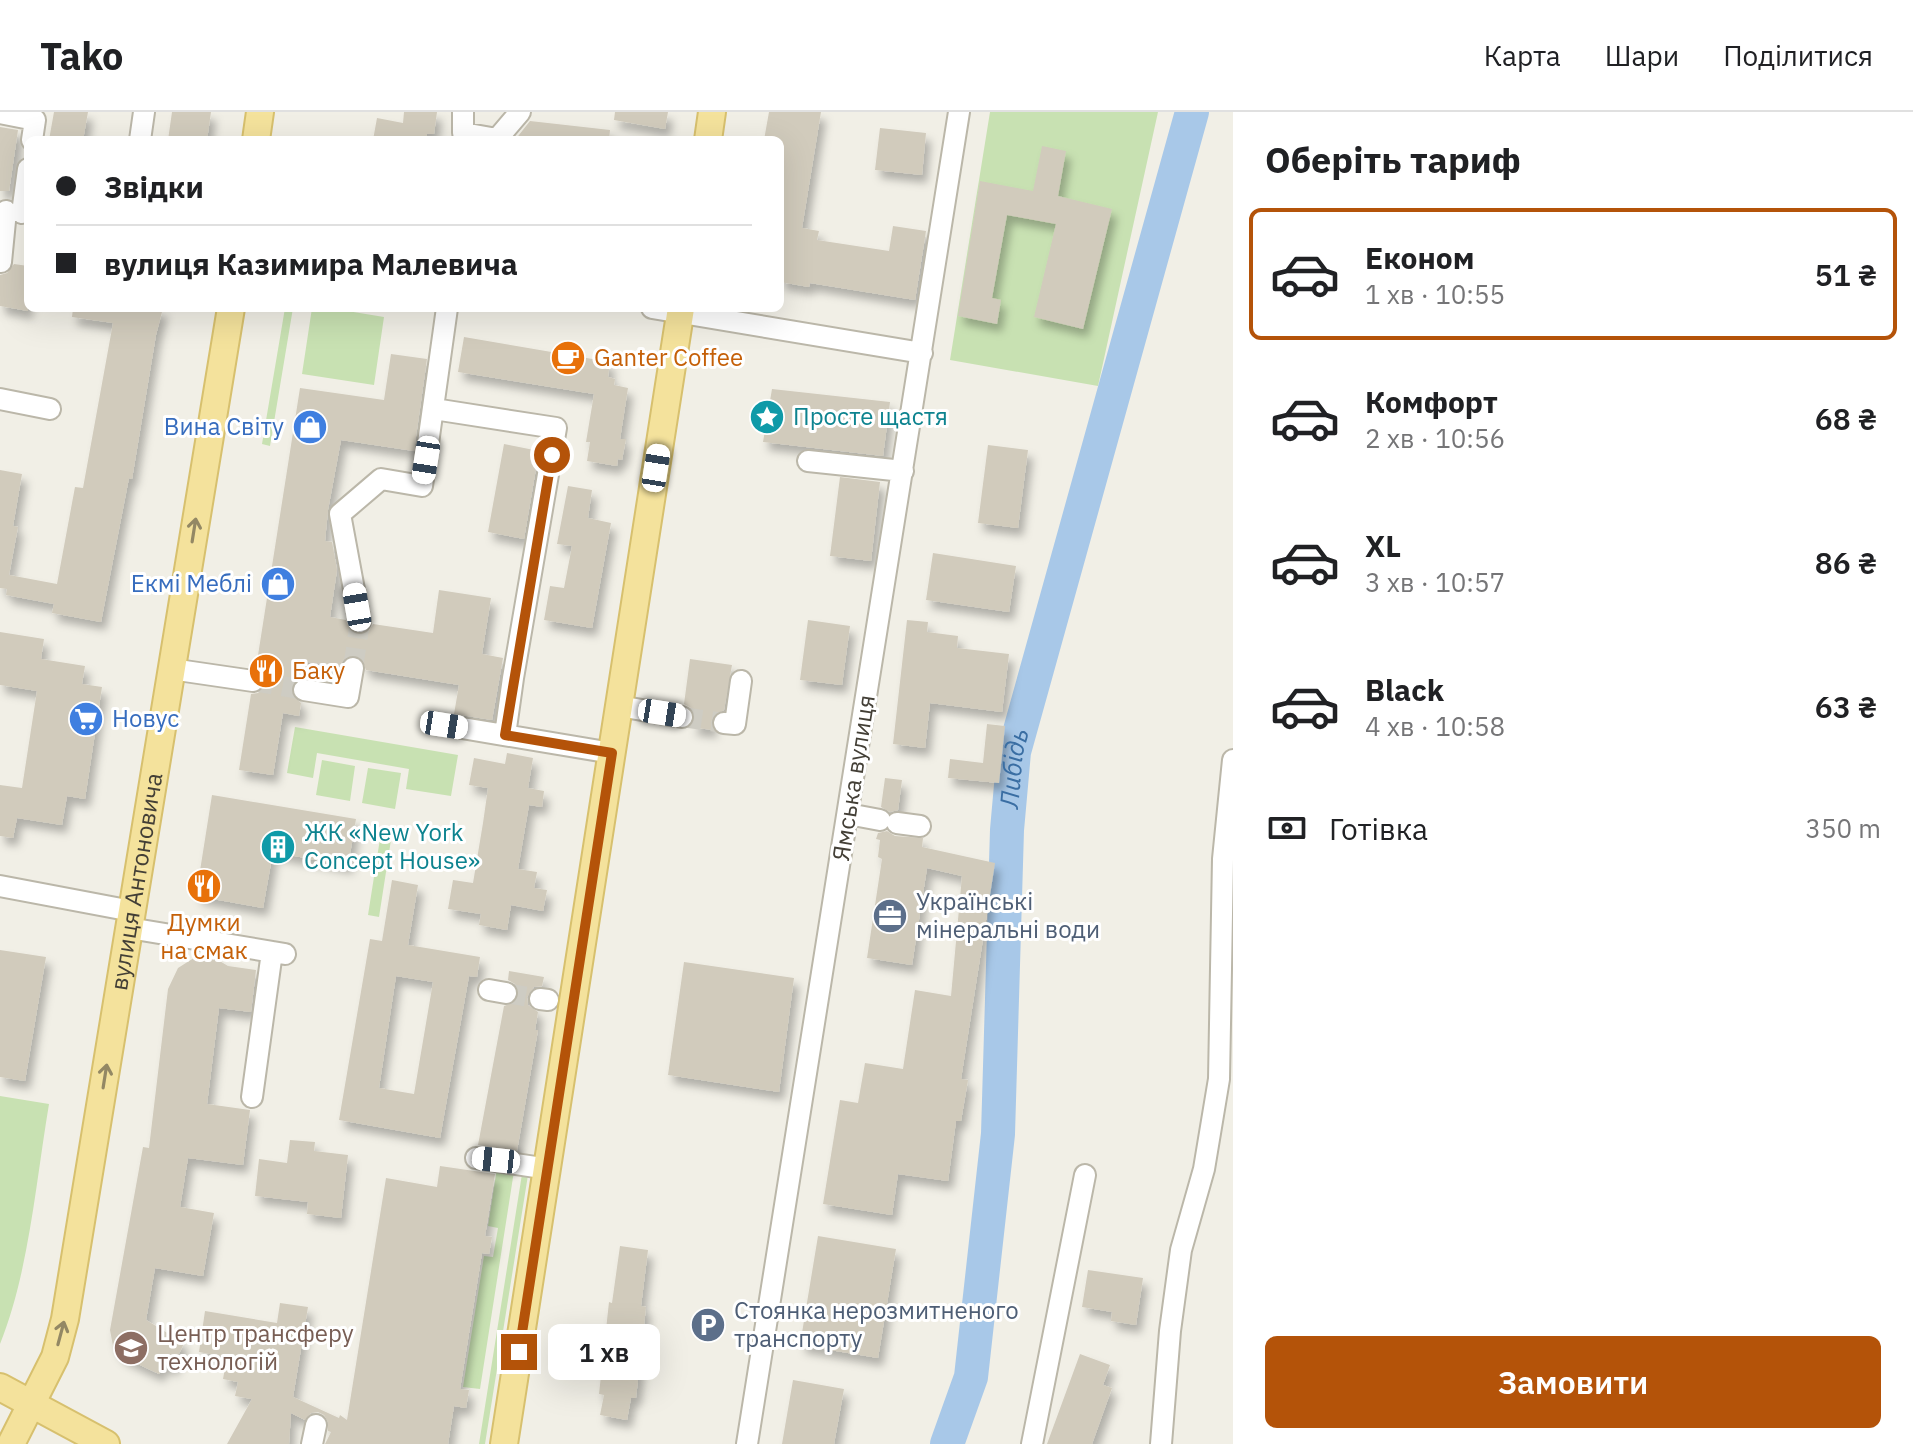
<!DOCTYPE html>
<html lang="uk">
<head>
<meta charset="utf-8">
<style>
  body { margin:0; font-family:"IBM Plex Sans",sans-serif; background:#f2f2f2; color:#202124; height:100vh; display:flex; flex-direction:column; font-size:30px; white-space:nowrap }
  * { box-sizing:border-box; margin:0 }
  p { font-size:26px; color:#757577 }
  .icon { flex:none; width:44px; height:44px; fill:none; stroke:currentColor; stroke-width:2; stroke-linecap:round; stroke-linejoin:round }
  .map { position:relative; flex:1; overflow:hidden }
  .drawer { display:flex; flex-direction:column; background:#fff; width:680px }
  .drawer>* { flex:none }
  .banner { position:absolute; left:24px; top:24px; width:760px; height:176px; border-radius:12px; box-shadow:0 8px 32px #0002; display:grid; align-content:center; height:176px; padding:0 32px; background:#fff }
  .end { position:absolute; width:36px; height:36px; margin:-18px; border:10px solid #b45309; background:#fff; box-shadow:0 0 0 4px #fff }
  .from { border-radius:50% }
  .bubble { position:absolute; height:56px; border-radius:12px; background:#fff; box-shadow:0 8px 32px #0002; font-size:26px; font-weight:600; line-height:56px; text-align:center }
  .car { position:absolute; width:24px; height:48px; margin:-24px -12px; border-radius:10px; box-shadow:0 0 6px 2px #0007; background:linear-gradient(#fff 24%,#345 0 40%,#fff 0 76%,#345 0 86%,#fff 0) }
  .banner b { display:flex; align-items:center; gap:28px; height:76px; font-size:30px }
  .banner b+b { border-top:2px solid #e0e0e0 }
  .banner i { width:20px; height:20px; background:#202124 }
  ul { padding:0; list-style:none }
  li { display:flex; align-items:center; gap:24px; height:132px; margin:0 16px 12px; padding:0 16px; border:4px solid transparent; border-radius:12px }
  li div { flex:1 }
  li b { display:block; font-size:30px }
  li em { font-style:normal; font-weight:600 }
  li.current { border-color:#b45309 }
  li>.icon { width:72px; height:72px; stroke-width:1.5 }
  h2 { padding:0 32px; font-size:36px; line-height:96px }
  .pay { display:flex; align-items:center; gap:20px; height:88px; padding:0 32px; font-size:30px }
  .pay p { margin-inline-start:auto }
  .cta { display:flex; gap:16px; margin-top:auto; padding:16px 32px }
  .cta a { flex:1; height:92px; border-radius:12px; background:#b45309; color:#fff; font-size:32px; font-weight:600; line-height:92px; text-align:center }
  header { display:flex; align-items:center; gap:48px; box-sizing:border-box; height:112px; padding:0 40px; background:#fff; border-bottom:2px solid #e0e0e0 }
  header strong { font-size:38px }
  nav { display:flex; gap:44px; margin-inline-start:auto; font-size:28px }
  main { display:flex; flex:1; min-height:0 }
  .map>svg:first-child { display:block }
  .green { fill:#c8e1b2 }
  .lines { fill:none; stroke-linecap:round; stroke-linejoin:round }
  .river { stroke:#a8c8e8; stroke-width:34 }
  .building { fill:#d1cbbc; fill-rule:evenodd; filter:url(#shadow) }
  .minor-tunnel { stroke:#ceccc3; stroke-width:20; stroke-dasharray:20 10; stroke-linecap:butt }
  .minor-casing { stroke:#bbb7a9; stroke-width:24 }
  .major-casing { stroke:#d7c06e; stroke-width:30 }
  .minor { stroke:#fff; stroke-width:20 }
  .major { stroke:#f4e29c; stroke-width:26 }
  .oneway { stroke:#938864 }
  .route { stroke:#b45309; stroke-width:10 }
  .labels { text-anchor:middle; stroke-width:6; stroke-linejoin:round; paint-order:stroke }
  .food-label { font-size:24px; fill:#c56008; stroke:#fff; text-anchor:start }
  .culture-label { font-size:24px; fill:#0d838f; stroke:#fff; text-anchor:start }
  .shop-label { font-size:24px; fill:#366cbe; stroke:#fff; text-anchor:end }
  .street-label { font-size:24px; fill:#433f36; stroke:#fff }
  .service-label { font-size:24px; fill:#4e5e75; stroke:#fff; text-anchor:start }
  .education-label { font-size:24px; fill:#785e54; stroke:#fff; text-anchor:start }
  .water-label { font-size:26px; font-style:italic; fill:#3a6ea3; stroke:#fff }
</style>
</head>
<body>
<header>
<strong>Tako</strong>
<nav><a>Карта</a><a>Шари</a><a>Поділитися</a></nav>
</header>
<main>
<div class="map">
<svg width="1233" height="1332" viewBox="0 0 1233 1332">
  <defs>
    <filter id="shadow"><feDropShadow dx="5" dy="8" stdDeviation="4" flood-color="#0004"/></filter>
  </defs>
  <rect width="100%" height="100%" fill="#f1efe6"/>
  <path class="green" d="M990,0H1158L1098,274L950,248Z
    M285,196H293L270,334L262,332Z
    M312,196H329L384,205L374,273L302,262Z
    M295,615L458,643L451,684L406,677L409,657L317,641L313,666L287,661Z
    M322,648L355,654L350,689L316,683Z
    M368,656L401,661L395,697L362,691Z
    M382,714L393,715L379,805L368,803Z
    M0,984L49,992C36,1069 29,1160 0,1232Z
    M497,1056L514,1059L480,1277L463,1275L484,1144L493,1145L498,1116L488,1114Z
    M522,1062L528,1063L485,1332H479Z"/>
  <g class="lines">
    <path class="river" id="s1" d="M947,1332L971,1265L998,1022L1007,718L1014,640L1192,0"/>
  </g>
  <path class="building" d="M54,0H88L83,28H49Z
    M172,0H211L207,28H168Z
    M404,0H437L434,22H427L426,28H373L377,6L403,11Z
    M615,0H668L665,17L614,8Z
    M769,0H821L802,116L819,119L817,128L889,139L893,114L926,119L915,188L810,171L809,175L780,170V28H764Z
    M530,9L610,18L609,28H515Z
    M0,15L18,18L9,79H0Z
    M880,16L926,21L922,63L875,58Z
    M1042,34L1066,39L1058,84L1112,97L1083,217L1034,205L1056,112L1007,103L992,186L1001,188L997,212L958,204L980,69L1033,79Z
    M14,152L28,154V199L0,194V163L7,161Z
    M73,196H163L156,223L132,367L129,366L101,510L52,501L54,492L6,483L7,477L0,476V358L22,362L13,414L18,415L9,463L57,472L75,375L83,376L113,211L72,205Z
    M464,225L610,250L608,265L615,267L614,273L628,276L620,327H626L622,348L618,347L617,354L587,349L590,330H586L594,282L458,260Z
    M391,242L427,247L414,339L341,328L328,398L325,429L332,430L337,458L330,505L346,508L350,518L356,522L368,520L373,512L433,521L439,478L491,486L482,542L503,546L492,608L454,602L459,573L366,558L362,547L354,543L344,547L340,554L308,550L306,565L299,566L291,575L292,583L301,591L299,604L283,601L273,663L239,658L251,582L258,581L266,572L265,564L256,556L300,276L384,288Z
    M772,277L890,290L883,344L763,330Z
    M504,332L539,339L524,427L488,420Z
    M988,333L1028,338L1018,416L978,411Z
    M840,365L880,370L871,449L830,444Z
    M568,374L592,378L588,406L611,411L592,516L544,508L550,474L564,476L572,434L557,432Z
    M933,441L1016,454L1009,500L926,488Z
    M808,508L850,514L842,573L800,568Z
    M907,508L928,510L927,520L958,524L957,536L1009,542L1002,600L930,591L925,636L893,632Z
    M0,520L44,527L41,547L85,554L82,572L102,575L85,687L67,684L62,713L17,706L13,726L0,724V673L22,676L37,579L0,573Z
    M690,547L732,553L724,598L713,604L711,611L713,618L690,615L695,608L694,601L691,596L684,592Z
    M987,612L1005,614L999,671L948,666L950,647L983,651Z
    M507,641L533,646L528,676L544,679L542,695L529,693L518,757L537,760L534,776L547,778L543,799L511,793L507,818L479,813L481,802L448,797L453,768L473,771L483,711L488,676L469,673L474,646L505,652Z
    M885,666L902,668L898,698L890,700L881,695Z
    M212,683L356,707L348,754L273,740L263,796L196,784Z
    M887,719L895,724L923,726L922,735L995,751L961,967L968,968L961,1009H956L948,1069L898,1062L892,1103L823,1092L840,988L858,991L865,951L903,957L915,878L951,884L962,764L927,756L912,853L867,846L882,747L878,745L880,728L876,727L878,721Z
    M392,768L418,773L408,833L480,845L477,865L469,864L440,1026L339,1008L370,827L382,829ZM396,864L433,870L414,982L379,976Z
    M0,838L46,845L25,969L0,965Z
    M197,844L218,848L228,854L256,858L251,900L219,896L207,992L250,998L243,1053L188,1046L180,1095L214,1101L203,1164L155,1156L146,1208L184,1231L172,1257L165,1251L159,1262L121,1244L113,1234L110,1218L143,1035L149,1036L168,877L178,856Z
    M684,850L794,866L779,980L668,963Z
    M509,859L544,865L542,874L534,875L527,885L528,893L538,900L535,918H538L517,1039L478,1033L504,894L515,890L519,882L515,872L508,868Z
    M290,1028L315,1030L314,1039L348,1043L341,1106L307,1102L308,1090L255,1084L259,1047L287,1051Z
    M440,1054L495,1062L485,1124L492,1125L489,1142L482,1141L460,1277L469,1278L466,1296L454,1294L448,1332H325L331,1320L328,1319V1310L324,1303L318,1300L311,1301L305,1308L291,1301L289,1332H227L252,1287L235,1284L238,1270L223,1267L227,1245L199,1240L205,1199L277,1211L280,1191L308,1195L293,1285L339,1306L340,1303L347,1308L386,1066L437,1075Z
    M818,1124L896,1137L878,1246L800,1233Z
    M620,1134L648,1138L641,1194L646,1195L636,1286H631L627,1308L600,1303L604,1283L599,1282L609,1190L612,1191Z
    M1088,1158L1143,1166L1136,1213L1111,1209L1112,1200L1082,1195Z
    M1080,1242L1110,1253L1103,1273L1112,1276L1092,1332H1047Z
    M793,1268L844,1277L834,1332H782Z"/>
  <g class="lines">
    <path class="minor-tunnel" d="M353,556L360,510
      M253,569L304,578
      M682,605L724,611
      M506,881L540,887"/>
    <g class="minor-casing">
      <path id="minor" d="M463,0V21L497,27L520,0
        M0,1L35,8L32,28
        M140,28L144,0
        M22,101L28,57
        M1,150L6,99
        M652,196L922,241
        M0,287L50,297
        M434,297L556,316L513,566L505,623
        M808,349L903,359
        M360,510L340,402L381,367L422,374L447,196
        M171,557L253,569
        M304,578L348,585L353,556
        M619,594L682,605
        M724,611L735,612L741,569
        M444,613L612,641
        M848,702L880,708
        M897,711L920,714
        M0,774L132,799
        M129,816L285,842
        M489,878L506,881
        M540,887L548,888
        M252,985L272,840
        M476,1046L549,1057
        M312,1332L316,1313
        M747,1332L959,0
        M1032,1332L1085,1063
        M1161,1332L1170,1219L1181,1138L1204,1057L1219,967L1223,747L1233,648"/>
    </g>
    <g class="major-casing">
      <g id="major">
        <path d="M256,28L260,0"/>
        <path d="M708,28L712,0"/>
        <path d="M0,1275L106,1332"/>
        <path id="s2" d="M11,1332L55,1245L65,1207L231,196"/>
        <path d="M504,1332L681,196"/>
      </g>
    </g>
    <use href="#minor" class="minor"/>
    <use href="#major" class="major"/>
  </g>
  <defs><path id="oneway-shaft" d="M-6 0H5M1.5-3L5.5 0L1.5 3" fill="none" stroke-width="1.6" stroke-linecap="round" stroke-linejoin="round" transform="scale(2)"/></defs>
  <g class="oneway">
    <use href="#oneway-shaft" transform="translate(194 418) rotate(-81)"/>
    <use href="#oneway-shaft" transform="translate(105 964) rotate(-81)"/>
    <use href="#oneway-shaft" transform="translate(61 1221) rotate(-75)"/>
  </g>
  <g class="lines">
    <path class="route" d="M519,1240L612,641L505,623L552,343"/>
  </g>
  <defs>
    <g id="cafe-disc" transform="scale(1.8)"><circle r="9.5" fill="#e8710a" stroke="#fff"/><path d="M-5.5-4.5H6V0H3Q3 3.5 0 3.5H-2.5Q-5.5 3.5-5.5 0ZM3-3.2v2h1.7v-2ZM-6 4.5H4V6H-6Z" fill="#fff"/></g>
    <g id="sight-disc" transform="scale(1.8)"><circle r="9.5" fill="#0f9aa8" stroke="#fff"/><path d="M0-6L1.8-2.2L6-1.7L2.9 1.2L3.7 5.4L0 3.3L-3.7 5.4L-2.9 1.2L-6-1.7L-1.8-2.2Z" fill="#fff"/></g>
    <g id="shop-disc" transform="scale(1.8)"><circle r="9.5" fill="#3f7fe0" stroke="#fff"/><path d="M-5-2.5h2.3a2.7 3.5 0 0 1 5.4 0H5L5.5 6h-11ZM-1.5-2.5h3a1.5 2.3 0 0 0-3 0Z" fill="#fff"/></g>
    <g id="restaurant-disc" transform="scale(1.8)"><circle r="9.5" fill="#e8710a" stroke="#fff"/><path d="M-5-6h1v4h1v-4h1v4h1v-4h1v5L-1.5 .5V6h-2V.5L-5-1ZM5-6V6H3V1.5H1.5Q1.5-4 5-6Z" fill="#fff"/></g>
    <g id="supermarket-disc" transform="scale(1.8)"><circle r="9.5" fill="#3f7fe0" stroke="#fff"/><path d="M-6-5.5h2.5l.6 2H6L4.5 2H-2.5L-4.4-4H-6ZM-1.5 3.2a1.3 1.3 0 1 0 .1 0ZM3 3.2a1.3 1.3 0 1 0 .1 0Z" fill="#fff"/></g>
    <g id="building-disc" transform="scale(1.8)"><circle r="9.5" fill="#0f9aa8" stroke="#fff"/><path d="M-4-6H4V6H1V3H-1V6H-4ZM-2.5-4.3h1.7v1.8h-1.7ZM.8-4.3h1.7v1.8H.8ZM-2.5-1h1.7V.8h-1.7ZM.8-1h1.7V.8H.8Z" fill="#fff"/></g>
    <g id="office-disc" transform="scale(1.8)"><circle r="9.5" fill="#5c6f8a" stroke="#fff"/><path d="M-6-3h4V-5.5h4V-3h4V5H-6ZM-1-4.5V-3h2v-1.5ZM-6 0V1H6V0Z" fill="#fff"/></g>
    <g id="parking-disc" transform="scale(1.8)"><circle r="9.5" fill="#5c6f8a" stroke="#fff"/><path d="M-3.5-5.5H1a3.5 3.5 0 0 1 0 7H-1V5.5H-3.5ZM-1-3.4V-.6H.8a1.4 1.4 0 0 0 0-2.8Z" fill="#fff"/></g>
    <g id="university-disc" transform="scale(1.8)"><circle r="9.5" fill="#8d6e63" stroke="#fff"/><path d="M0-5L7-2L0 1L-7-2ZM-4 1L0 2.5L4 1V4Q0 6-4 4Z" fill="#fff"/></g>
  </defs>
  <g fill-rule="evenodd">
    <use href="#cafe-disc" x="568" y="246"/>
    <use href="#sight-disc" x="767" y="305"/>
    <use href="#shop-disc" x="310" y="315"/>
    <use href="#shop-disc" x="278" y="472"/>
    <use href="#restaurant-disc" x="266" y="559"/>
    <use href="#supermarket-disc" x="86" y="607"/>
    <use href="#building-disc" x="278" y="735"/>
    <use href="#restaurant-disc" x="204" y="774"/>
    <use href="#office-disc" x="890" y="804"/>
    <use href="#parking-disc" x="708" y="1213"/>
    <use href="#university-disc" x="131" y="1236"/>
  </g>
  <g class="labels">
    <g class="food-label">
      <text x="594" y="254">Ganter Coffee</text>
      <text x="292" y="567">Баку</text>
      <text x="204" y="819" text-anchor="middle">Думки<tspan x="204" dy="28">на смак</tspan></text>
    </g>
    <g class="culture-label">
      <text x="793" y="313">Просте щастя</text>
      <text x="304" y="729">ЖК «New York<tspan x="304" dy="28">Concept House»</tspan></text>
    </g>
    <g class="shop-label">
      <text x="284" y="323">Вина Світу</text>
      <text x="252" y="480">Екмі Меблі</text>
      <text x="112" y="615" text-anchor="start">Новус</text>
    </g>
    <g class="street-label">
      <text transform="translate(854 666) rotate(-81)" y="8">Ямська вулиця</text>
      <text dy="8" stroke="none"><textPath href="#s2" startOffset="580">вулиця Антоновича</textPath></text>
    </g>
    <g class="service-label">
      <text x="916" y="798">Українські<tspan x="916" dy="28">мінеральні води</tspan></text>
      <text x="734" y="1207">Стоянка нерозмитненого<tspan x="734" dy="28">транспорту</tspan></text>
    </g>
    <g class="education-label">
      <text x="157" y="1230">Центр трансферу<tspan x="157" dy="28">технологій</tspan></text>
    </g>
    <g class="water-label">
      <text dy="9" stroke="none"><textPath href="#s1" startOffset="682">Либідь</textPath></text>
    </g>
  </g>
</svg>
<i class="end from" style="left:552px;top:343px"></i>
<i class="end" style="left:519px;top:1240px"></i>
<div class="bubble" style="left:548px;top:1212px;width:112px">1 хв</div>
<i class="car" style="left:426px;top:348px;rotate:189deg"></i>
<i class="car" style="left:656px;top:356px;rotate:9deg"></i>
<i class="car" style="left:357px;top:495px;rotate:350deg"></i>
<i class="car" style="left:662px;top:601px;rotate:99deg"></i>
<i class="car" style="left:444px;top:613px;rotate:99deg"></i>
<i class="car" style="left:496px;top:1048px;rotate:276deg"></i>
<div class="banner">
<b><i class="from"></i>Звідки</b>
<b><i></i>вулиця Казимира Малевича</b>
</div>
</div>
<section class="drawer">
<h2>Оберіть тариф</h2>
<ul>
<li class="current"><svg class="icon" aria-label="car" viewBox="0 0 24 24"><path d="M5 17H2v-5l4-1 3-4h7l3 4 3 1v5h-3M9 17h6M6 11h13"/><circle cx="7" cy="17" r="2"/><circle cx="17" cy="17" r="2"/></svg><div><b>Економ</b><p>1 хв · 10:55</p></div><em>51 ₴</em></li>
<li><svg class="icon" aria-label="car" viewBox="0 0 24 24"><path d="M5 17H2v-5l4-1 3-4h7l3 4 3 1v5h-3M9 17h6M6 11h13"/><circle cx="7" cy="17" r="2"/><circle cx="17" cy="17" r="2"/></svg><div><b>Комфорт</b><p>2 хв · 10:56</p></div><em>68 ₴</em></li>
<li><svg class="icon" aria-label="car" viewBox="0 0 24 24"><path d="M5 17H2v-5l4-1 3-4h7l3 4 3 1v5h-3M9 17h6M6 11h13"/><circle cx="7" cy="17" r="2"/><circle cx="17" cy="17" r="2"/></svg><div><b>XL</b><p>3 хв · 10:57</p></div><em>86 ₴</em></li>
<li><svg class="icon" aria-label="car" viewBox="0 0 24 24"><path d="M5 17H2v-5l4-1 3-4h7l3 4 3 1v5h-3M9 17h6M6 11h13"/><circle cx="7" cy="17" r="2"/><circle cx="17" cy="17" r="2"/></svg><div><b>Black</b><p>4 хв · 10:58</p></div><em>63 ₴</em></li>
</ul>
<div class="pay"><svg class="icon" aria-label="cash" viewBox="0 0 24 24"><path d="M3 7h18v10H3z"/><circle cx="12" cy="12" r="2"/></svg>Готівка<p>350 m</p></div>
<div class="cta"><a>Замовити</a></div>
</section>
</main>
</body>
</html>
